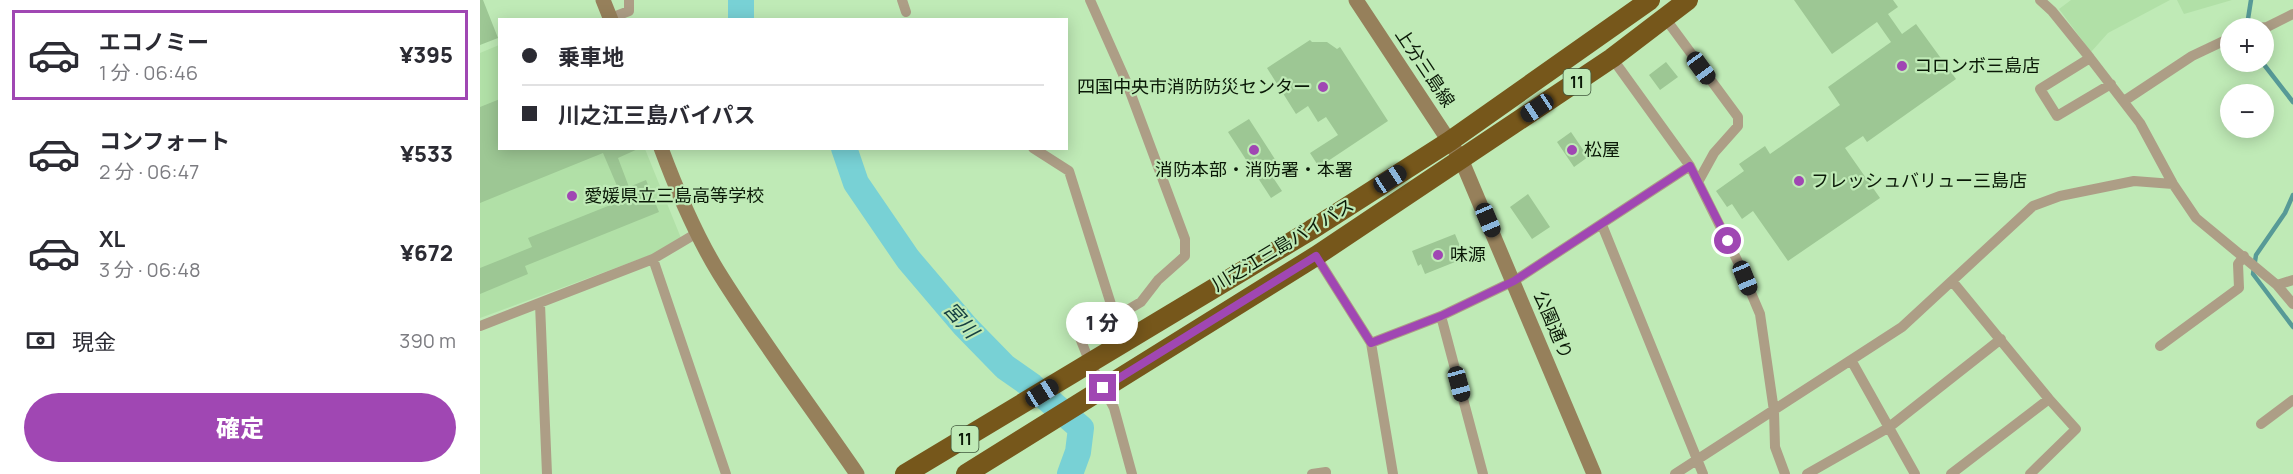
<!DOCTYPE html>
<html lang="ja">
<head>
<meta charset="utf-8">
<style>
  body { margin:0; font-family:Manrope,"Noto Sans JP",sans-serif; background:#f7f7f7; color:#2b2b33; height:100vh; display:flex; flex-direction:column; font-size:22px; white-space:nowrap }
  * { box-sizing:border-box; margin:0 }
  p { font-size:20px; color:#7c7c81 }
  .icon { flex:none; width:33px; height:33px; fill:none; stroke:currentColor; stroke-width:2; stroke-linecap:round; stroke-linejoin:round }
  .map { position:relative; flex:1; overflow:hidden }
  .details { display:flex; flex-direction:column; background:#fff; width:480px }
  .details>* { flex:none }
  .top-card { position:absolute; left:18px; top:18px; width:570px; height:132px; border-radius:0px; box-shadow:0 3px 15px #0003; display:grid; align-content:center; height:132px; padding:0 24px; background:#fff }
  .controls { position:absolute; left:1740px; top:18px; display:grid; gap:12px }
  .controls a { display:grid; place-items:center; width:54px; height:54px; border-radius:50%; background:#fff; box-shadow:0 3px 15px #0003; font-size:30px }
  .end { position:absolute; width:27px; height:27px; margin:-14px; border:8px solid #a047b3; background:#fff; box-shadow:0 0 0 3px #fff }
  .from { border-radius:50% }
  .bubble { position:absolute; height:42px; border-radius:21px; background:#fff; box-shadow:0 3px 15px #0003; font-size:20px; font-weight:800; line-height:42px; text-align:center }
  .car { position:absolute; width:18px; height:36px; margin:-18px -9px; border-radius:8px; box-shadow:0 0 4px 2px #0007; background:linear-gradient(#222 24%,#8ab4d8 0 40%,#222 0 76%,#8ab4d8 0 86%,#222 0) }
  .top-card b { display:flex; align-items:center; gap:21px; height:57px; font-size:22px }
  .top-card b+b { border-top:2px solid #e1e1e2 }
  .top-card i { width:15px; height:15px; background:#2b2b33 }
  ul { padding:10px 0 0; list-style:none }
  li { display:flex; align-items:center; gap:18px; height:90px; margin:0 12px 9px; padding:0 12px; border:3px solid transparent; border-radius:0px }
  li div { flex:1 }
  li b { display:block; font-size:22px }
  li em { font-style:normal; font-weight:800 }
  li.active { border-color:#a047b3 }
  li>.icon { width:54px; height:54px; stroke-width:1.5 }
  .pay { display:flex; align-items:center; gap:15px; height:66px; padding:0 24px; font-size:22px }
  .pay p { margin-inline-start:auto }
  .cta { display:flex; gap:12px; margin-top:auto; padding:12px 24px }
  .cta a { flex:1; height:69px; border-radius:36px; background:#a047b3; color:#fff; font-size:24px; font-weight:800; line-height:69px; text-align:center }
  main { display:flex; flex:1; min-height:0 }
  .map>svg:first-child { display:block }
  .built { fill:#b1e0a7 }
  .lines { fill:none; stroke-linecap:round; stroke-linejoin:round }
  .stream { stroke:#579a97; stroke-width:4.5 }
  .river { stroke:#78d1d5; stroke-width:26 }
  .building { fill:#9dc794 }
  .street { stroke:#ad9e86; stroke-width:10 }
  .secondary { stroke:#96805b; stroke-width:15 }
  .highway { stroke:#76571b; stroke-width:20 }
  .route { stroke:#a047b3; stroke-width:8 }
  .poi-dot { fill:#a047b3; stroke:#bfeab6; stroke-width:2 }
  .labels { text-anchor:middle; stroke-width:4.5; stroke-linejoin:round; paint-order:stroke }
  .shield { fill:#bfeab6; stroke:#40583c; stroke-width:1.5 }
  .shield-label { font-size:16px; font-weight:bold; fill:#0a1907 }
  .poi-label { font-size:18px; fill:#0a1907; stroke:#bfeab6; text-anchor:start }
  .street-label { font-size:18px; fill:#0a1907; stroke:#bfeab6 }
  .water-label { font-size:20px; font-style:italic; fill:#164042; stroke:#bfeab6 }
</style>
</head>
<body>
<main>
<section class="details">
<ul>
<li class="active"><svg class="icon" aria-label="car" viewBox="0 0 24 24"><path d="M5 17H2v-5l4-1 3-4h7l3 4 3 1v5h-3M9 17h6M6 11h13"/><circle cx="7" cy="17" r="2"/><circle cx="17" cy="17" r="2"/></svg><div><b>エコノミー</b><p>1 分 · 06:46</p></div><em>¥395</em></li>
<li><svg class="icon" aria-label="car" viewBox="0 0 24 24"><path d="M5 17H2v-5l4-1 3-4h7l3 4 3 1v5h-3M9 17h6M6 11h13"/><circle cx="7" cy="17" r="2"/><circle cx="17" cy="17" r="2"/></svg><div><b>コンフォート</b><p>2 分 · 06:47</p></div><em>¥533</em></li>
<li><svg class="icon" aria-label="car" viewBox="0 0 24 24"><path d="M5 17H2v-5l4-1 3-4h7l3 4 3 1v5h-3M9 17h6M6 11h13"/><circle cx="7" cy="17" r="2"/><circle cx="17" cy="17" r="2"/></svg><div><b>XL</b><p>3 分 · 06:48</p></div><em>¥672</em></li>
</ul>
<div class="pay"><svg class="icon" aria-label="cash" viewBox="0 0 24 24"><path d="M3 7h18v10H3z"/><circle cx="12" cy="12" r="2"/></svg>現金<p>390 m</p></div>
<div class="cta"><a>確定</a></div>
</section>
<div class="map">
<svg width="1813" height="474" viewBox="0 0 1813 474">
  <rect width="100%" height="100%" fill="#bfeab6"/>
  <path class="built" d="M1591,0H1690L1628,33L1611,52L1579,9Z
    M1697,0H1752L1704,14Z
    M19,45L20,148L165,149L203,243L0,318V53Z"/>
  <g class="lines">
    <path class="stream" d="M1769,28L1768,19L1771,0
      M1782,62L1813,102
      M1813,195L1805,213L1776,255L1773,274L1813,327"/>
    <path class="river" d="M261,20V0
      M364,148L376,183L428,259L485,326L525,367L552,386L601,428L598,452L590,474"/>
  </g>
  <path class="building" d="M0,0H3L18,38L0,45Z
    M1314,0H1413L1418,7L1408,14L1422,34L1436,24L1476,79L1387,142L1383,136L1365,148L1400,198L1308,261L1273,211L1262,219L1252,204L1247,207L1236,191L1264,171L1259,164L1285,146L1290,154L1360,105L1348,87L1411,42L1397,22L1352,54Z
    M830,40L832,42H847L857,49L860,47L908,121L839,167L830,153L858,135L846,117L838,122L828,106L816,114L787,68Z
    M1186,62L1198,77L1180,90L1169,75Z
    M20,99V148H160L138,158L149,187L166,180L179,212L45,266L48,274L0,294V268L52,247L48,238L143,200L123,153L0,203V107Z
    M769,119L800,167L790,173L802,191L791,198L748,132Z
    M1091,132L1108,157L1094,167L1077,142Z
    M1048,194L1070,227L1052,239L1030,207Z
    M975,234L985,258L945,274L941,264L938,266L932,251Z"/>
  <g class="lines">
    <path class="street" d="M422,0L426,12
      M610,0L646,81L705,239V256L678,280L661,302L600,338L610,363L634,408L652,474
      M1560,0L1572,11L1610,58L1660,123L1693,184L1716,218L1797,285L1813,304
      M131,18L149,11V0
      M1185,18L1258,117V126L1234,153L1218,182
      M1777,28L1787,27L1813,14
      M1132,58L1210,166L1257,260L1280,314L1294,411L1295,447L1305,474
      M1610,58L1560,89L1577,116L1631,84
      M1644,101L1712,56L1750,38
      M553,148L589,171L635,317
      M1122,225L1223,474
      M836,256L891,343L913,474
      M173,259L246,474
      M1472,281L1569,399L1596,429L1550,474
      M1797,285L1813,280
      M60,304L67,474
      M961,316L1003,474
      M0,326L173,259L217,233
      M891,343L961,316L1034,281L1210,166
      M1680,346L1759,288L1758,264L1764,256
      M1371,360L1435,474
      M1781,424L1813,400
      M832,474L846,472V474
      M1195,474L1422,327L1553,206L1580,196L1654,181L1693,184
      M1327,474L1408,428L1521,339
      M1471,474L1569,399"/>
    <path class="secondary" d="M123,0L131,20
      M876,0L981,159L1114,474
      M181,148C197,191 215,234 239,273C282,342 331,407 377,474"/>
    <path class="highway" d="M425,474L831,230L970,141L1170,0
      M486,474L836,256L1132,58L1208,0"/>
  </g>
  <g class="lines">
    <path class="route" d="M623,388L836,256L891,343L961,316L1034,281L1210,166L1248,241"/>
  </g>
  <g class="poi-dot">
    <circle cx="1422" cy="66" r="6"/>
    <circle cx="843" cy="87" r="6"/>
    <circle cx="774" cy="150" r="6"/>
    <circle cx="1092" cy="150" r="6"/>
    <circle cx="1319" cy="181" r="6"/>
    <circle cx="92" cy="196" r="6"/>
    <circle cx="958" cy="255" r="6"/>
  </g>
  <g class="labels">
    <g class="shield">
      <rect x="1083.5" y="69" width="27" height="26" rx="4.5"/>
      <rect x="471.5" y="426" width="27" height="26" rx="4.5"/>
    </g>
    <g class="shield-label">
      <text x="1097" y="88">11</text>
      <text x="485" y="445">11</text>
    </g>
    <g class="poi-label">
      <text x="1434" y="72">コロンボ三島店</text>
      <text x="831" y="93" text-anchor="end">四国中央市消防防災センター</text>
      <text x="1104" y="156">松屋</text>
      <text x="774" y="176" text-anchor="middle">消防本部・消防署・本署</text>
      <text x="1331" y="187">フレッシュバリュー三島店</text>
      <text x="104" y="202">愛媛県立三島高等学校</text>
      <text x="970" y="261">味源</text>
    </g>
    <g class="street-label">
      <text transform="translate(945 68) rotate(56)" y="6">上分三島線</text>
      <text transform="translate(803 245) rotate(-31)" y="6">川之江三島バイパス</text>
      <text transform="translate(1073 325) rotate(67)" y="6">公園通り</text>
    </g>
    <g class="water-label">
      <text transform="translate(481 320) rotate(48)" y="7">宮川</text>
    </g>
  </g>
</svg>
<div class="controls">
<a>+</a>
<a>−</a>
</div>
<i class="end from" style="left:1248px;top:241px"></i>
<i class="end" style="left:623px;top:388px"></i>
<div class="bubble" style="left:586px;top:302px;width:72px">1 分</div>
<i class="car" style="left:1221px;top:68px;rotate:144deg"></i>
<i class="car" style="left:1057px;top:108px;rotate:236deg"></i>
<i class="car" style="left:910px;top:179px;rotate:57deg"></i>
<i class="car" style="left:1008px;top:220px;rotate:157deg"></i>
<i class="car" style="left:1265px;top:278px;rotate:158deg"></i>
<i class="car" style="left:979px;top:384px;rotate:165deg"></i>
<i class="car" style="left:562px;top:393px;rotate:58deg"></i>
<div class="top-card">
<b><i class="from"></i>乗車地</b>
<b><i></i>川之江三島バイパス</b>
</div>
</div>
</main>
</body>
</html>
